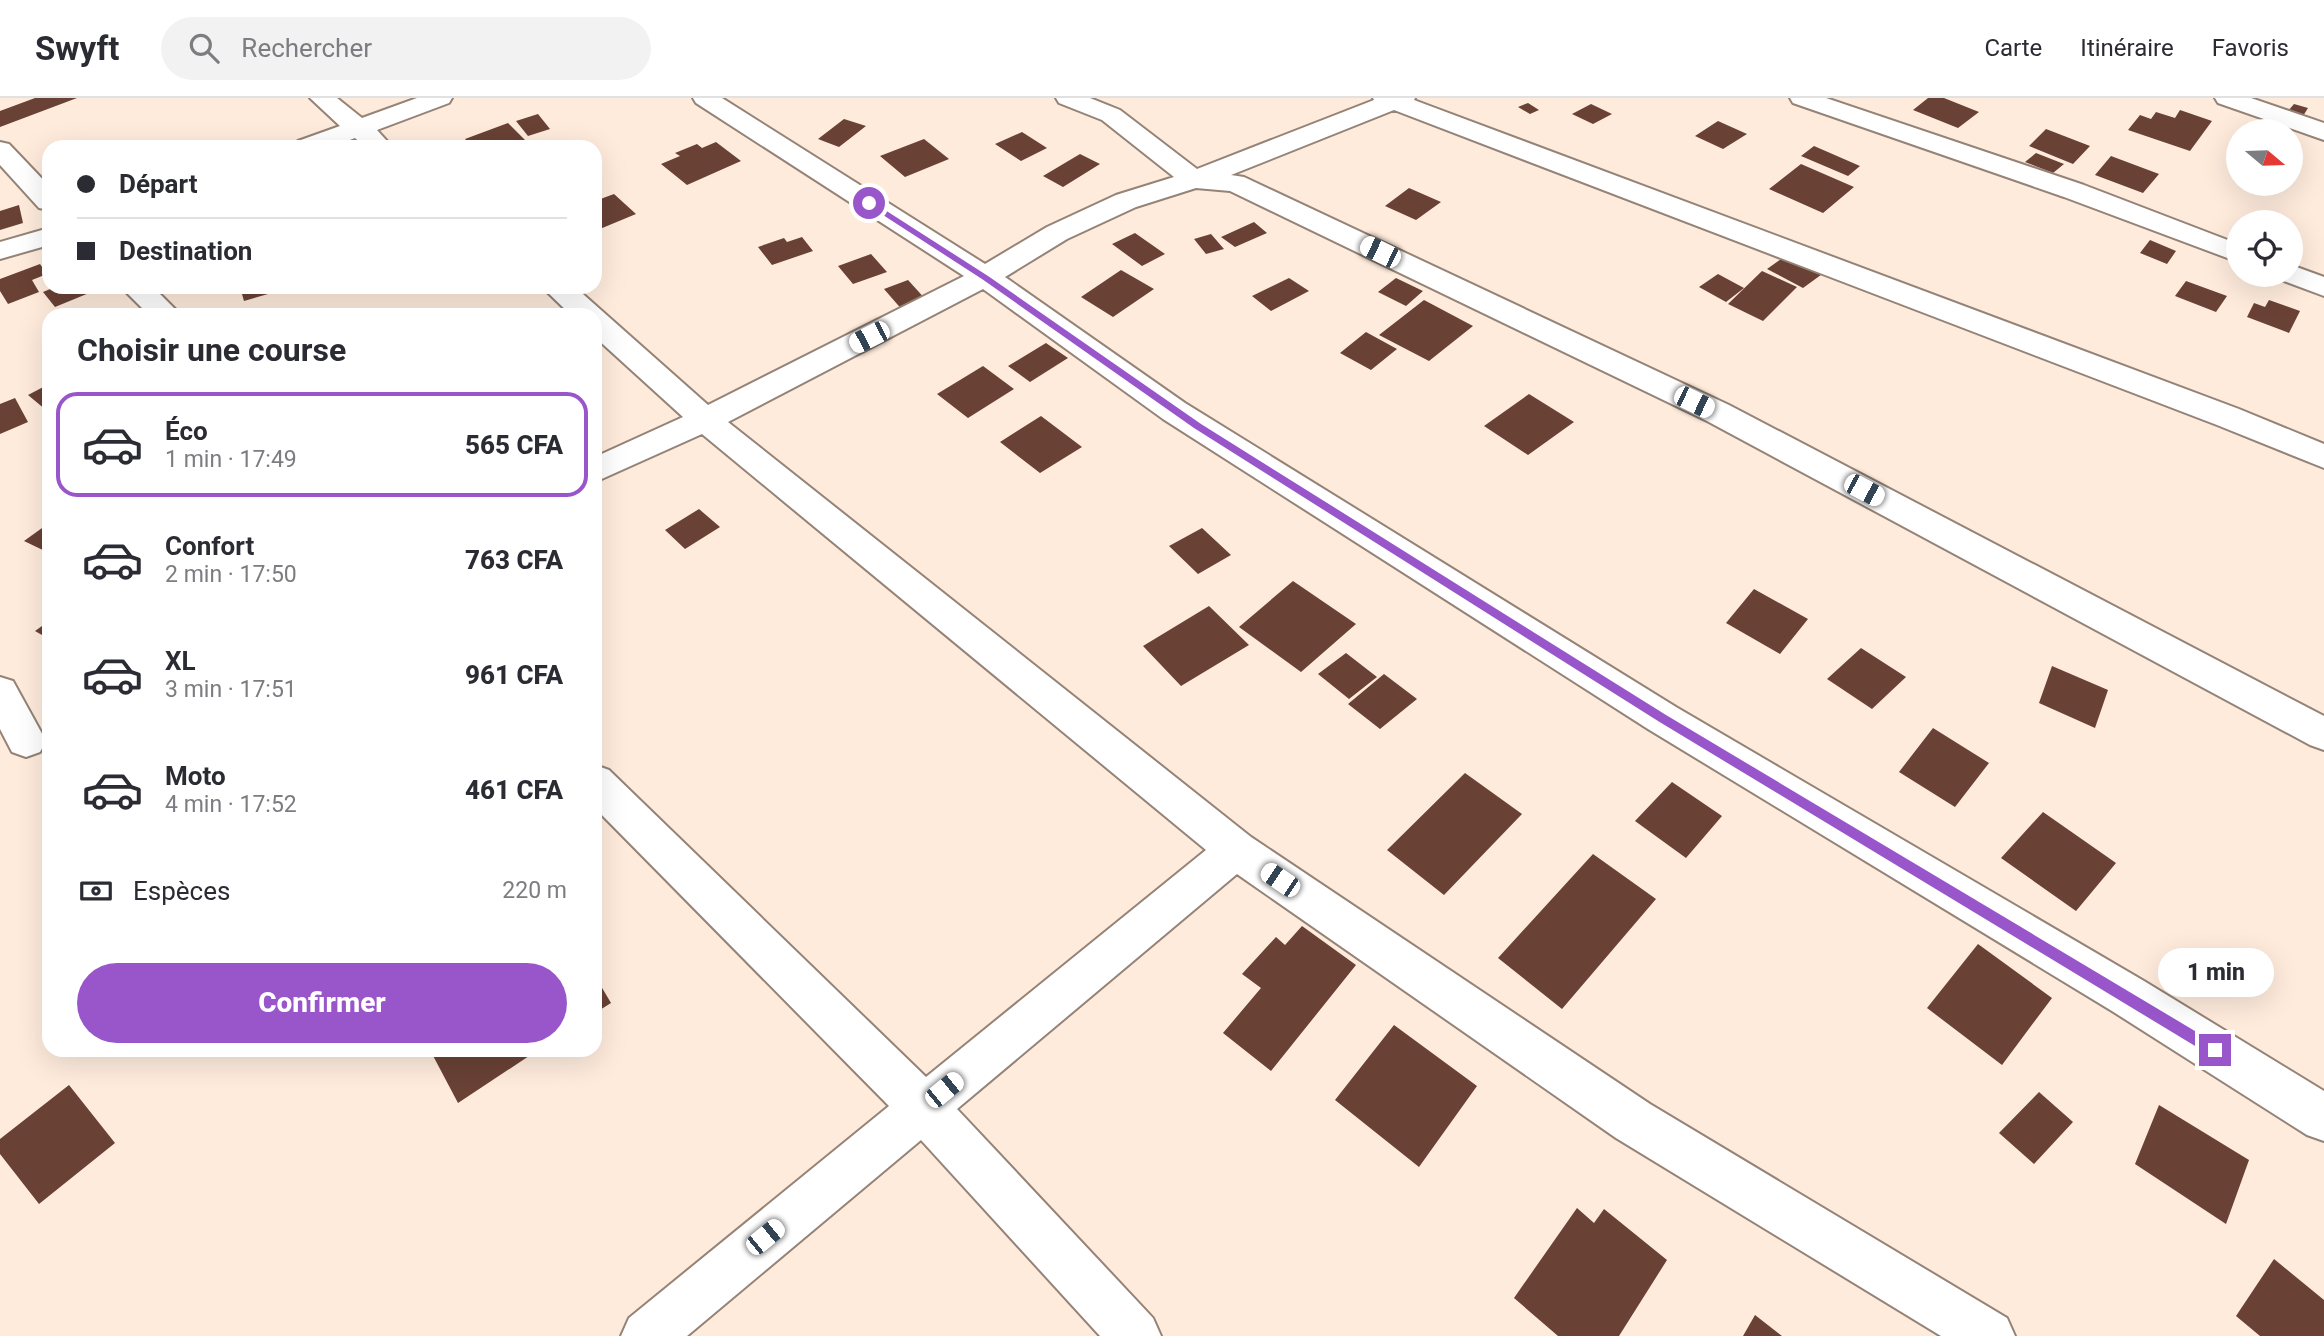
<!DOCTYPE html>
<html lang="fr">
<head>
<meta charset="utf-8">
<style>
  body { margin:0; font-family:Roboto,sans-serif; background:#f2f2f3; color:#2b2b33; height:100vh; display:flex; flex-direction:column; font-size:26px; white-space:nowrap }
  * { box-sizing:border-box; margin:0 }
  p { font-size:23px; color:#7c7c81 }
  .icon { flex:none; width:38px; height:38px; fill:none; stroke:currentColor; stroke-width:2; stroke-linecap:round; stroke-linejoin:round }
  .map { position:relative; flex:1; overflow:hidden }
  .side { position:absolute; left:42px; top:210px; width:560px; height:749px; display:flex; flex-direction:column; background:#fff; border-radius:21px; box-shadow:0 7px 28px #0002 }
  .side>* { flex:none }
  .top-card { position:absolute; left:42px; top:42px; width:560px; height:154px; border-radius:21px; box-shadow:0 7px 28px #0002; display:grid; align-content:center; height:154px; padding:0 35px; background:#fff }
  .needle { width:46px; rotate:109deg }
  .tools { position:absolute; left:2226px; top:21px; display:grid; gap:14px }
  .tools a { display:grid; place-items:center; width:77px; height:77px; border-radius:50%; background:#fff; box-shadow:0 7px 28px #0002; font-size:35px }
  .end { position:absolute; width:32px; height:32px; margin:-16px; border:9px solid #9955ca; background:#fff; box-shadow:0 0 0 4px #fff }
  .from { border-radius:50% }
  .bubble { position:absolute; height:49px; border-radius:24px; background:#fff; box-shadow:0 7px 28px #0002; font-size:23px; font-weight:800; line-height:49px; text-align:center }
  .car { position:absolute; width:21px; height:42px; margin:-21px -10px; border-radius:9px; box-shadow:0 0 5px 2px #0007; background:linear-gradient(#fff 24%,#345 0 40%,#fff 0 76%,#345 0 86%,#fff 0) }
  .top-card b { display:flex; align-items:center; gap:24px; height:66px; font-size:26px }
  .top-card b+b { border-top:2px solid #e1e1e2 }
  .top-card i { width:18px; height:18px; background:#2b2b33 }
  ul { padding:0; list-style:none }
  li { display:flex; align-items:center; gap:21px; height:105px; margin:0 14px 10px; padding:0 21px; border:4px solid transparent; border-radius:21px }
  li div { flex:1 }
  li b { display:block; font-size:26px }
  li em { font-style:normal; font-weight:800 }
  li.selected { border-color:#9955ca }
  li>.icon { width:63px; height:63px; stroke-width:1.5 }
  h2 { padding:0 35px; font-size:32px; line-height:84px }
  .pay { display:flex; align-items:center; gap:18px; height:77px; padding:0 35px; font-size:26px }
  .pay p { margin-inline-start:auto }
  .action { display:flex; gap:14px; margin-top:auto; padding:14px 35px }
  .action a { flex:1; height:80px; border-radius:42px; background:#9955ca; color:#fff; font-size:28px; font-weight:800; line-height:80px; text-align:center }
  header { display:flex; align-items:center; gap:42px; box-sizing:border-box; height:98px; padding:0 35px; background:#fff; border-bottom:2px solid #e1e1e2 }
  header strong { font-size:33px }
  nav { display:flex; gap:38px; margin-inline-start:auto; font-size:24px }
  .search { width:490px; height:63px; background:#f2f2f3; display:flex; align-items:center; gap:18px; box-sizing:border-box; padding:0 24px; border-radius:38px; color:#7c7c81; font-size:26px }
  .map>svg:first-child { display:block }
  .building { fill:#694135 }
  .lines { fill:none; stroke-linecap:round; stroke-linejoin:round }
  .minor-casing { stroke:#948376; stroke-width:4 }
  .minor { fill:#fff; fill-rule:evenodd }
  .route { fill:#9955ca }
</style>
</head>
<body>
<header>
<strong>Swyft</strong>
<div class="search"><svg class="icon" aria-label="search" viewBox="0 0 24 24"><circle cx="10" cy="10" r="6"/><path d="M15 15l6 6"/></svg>Rechercher</div>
<nav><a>Carte</a><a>Itinéraire</a><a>Favoris</a></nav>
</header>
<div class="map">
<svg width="2324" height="1238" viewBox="0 0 2324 1238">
  <rect width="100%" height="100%" fill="#feebdc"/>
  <path class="building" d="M35,0H77L0,29V13Z
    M1928,0H1944L1979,14L1958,30L1913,12Z
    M1528,5L1539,12L1530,16L1518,9Z
    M1591,6L1612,16L1593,26L1572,16Z
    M2294,6L2308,10L2303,18L2288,13Z
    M2180,12L2212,23L2190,53L2128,32L2140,17L2151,21L2156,14L2175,20Z
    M538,16L550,31L528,38L516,23Z
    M844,21L866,28L839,49L818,41Z
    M1718,23L1747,36L1723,51L1695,38Z
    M508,25L532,49H472L465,41Z
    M2046,31L2090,48L2073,66L2029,48Z
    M1022,34L1047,50L1021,63L995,46Z
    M924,41L949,61L905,79L880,58Z
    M716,44L741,63L687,87L661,66L680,58L675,55L697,46L702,50Z
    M1814,48L1860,68L1848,78L1801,58Z
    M2036,55L2064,66L2053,75L2025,64Z
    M1080,56L1100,66L1063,89L1043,78Z
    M2111,58L2159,76L2143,95L2095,77Z
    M1801,66L1854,89L1823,115L1769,91Z
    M1409,90L1441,104L1416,122L1385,108Z
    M614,96L636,116L595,133V103Z
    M19,107L23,125L0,132V113Z
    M1254,124L1267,135L1235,149L1221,139Z
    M1135,135L1165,156L1142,168L1112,146Z
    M1211,136L1224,151L1206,156L1194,141Z
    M802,139L813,153L772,167L758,149L784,140L787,144Z
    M2150,142L2176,153L2167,166L2140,155Z
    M871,156L887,174L853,186L838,168Z
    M1788,156L1825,174L1803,190L1767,171Z
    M40,166L47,176L32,182L39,194L8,206L0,193V181Z
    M1121,172L1154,191L1113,219L1081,199Z
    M1762,173L1797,189L1763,223L1728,206Z
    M1718,176L1744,190L1726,204L1699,189Z
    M1289,180L1309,193L1271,213L1252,198Z
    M1396,180L1423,193L1406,208L1378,194Z
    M908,182L928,204L904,214L884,191Z
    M2186,183L2227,198L2216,214L2175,198Z
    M55,189H91L94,193L55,209L43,194Z
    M240,189H289V190L244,203Z
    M1424,202L1473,228L1429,263L1379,237Z
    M2269,202L2300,213L2289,235L2247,219L2254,205L2265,209Z
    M1366,234L1397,251L1371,272L1340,255Z
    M1046,245L1068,260L1030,284L1008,268Z
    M983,268L1014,291L968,320L937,296Z
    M49,286V310L46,312L28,297Z
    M1529,296L1574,324L1528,357L1484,328Z
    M15,300L28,324L0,336V306Z
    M1041,318L1082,349L1040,375L1000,344Z
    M699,411L720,429L685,451L665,432Z
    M49,425V455L24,443Z
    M1202,430L1231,457L1198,476L1169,448Z
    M1293,483L1356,526L1301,574L1239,529Z
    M1754,491L1808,521L1780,556L1726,525Z
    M1209,508L1249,547L1181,588L1143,548Z
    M49,523V541L35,533Z
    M1861,550L1906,579L1872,611L1827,581Z
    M1346,555L1377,579L1349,601L1318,576Z
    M2052,568L2108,592L2095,630L2039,605Z
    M1384,576L1417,601L1380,631L1348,606Z
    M1933,630L1989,665L1955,709L1899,674Z
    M1465,675L1522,716L1444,797L1387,752Z
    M1672,684L1722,718L1686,760L1635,723Z
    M2043,714L2116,765L2076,813L2001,760Z
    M1593,756L1656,801L1562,911L1498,860Z
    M1302,828L1356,867L1271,973L1223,935L1261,890L1242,876L1276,839L1285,847Z
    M1978,846L2052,900L2002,967L1927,910Z
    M595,878L611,905L595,915Z
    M1394,927L1477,988L1419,1069L1335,1002Z
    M430,952H538L458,1005Z
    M69,987L115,1045L39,1106L0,1056V1041Z
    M2039,994L2073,1024L2034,1066L1999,1035Z
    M2159,1007L2249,1062L2226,1126L2135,1066Z
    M1577,1110L1594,1125L1604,1111L1667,1162L1619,1238H1558L1514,1200Z
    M2274,1161L2324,1202V1238H2260L2236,1218Z
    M1755,1217L1782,1238H1743Z"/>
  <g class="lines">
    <g class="minor-casing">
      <path id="minor" d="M310,0H337L362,20L417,0H452L449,5L377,32L387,43L383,49H365L355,40L331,49H294L298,43L340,28Z
        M693,0H722L985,166L1047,129L1116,97L1174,79L1102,22L1059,5L1056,0H1090L1120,12L1197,71L1374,2L1373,0H1415L1414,2L2239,311L2324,346V370L2217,327L1394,12L1231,77L1244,79L1729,307L2324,618V652L2310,647L1707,323L1230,93L1196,90L1136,109L1067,141L1005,179L1185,305L1676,609L2144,883L2324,993V1043L2307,1037L2112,913L1648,631L1163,321L983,191L728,324L1251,739L1650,1006L2007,1220L2015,1238H1941L1616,1040L1237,776L957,1011L1153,1220L1161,1238H1100L921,1042L687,1238H621L629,1220L889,1008L595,710V667L609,672L926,979L1206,752L702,336L595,384V359L683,319L595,239V217H571L542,189H575L708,307L964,178L696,5Z
        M1790,0H1826L2084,87L2238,146V164L2064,99L1793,5Z
        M2215,0H2251L2324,25V42L2218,5Z
        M0,44L9,46L49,88V112L39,110L0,67Z
        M49,130V147L0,161V144Z
        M2291,167L2324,179V198L2281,182L2277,177H2291Z
        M121,189H153L181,217H149Z
        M0,579L13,583L46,643L40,654L26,659L12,654L0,631Z"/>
    </g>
    <use href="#minor" class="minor"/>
  </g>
  <path class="route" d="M866,103H871L988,178L1201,326L1666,617L2220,948V957H2210L1658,623L1194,330L982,181L866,106Z"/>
</svg>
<div class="tools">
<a><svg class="needle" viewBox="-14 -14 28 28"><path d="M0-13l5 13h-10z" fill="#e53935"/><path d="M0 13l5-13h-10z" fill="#7c7c81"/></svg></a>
<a><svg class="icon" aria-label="locate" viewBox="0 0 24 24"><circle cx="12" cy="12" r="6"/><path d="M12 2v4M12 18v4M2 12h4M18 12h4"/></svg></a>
</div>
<i class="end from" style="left:869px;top:105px"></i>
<i class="end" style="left:2215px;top:952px"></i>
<div class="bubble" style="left:2158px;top:850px;width:116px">1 min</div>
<i class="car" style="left:1380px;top:154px;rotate:296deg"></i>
<i class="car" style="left:869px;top:239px;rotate:243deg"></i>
<i class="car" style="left:1694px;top:304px;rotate:116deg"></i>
<i class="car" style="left:1864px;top:392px;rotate:118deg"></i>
<i class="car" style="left:1280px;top:782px;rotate:304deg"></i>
<i class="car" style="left:944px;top:992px;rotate:51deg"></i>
<i class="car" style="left:765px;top:1139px;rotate:51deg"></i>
<div class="top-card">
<b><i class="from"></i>Départ</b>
<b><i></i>Destination</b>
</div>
<section class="side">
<h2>Choisir une course</h2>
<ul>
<li class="selected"><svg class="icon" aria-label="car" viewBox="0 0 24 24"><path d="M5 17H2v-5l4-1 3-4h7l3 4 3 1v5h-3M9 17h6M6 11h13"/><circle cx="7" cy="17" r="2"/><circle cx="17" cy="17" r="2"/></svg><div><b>Éco</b><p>1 min · 17:49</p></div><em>565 CFA</em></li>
<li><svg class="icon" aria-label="car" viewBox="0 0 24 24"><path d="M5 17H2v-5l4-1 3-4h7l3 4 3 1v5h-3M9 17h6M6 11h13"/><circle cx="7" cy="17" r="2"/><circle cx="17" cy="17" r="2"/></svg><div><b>Confort</b><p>2 min · 17:50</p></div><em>763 CFA</em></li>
<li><svg class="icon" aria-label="car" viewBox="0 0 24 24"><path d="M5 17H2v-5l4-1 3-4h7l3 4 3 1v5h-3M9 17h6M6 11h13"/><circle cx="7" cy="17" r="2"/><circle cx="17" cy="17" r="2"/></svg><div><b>XL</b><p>3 min · 17:51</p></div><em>961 CFA</em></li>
<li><svg class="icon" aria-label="car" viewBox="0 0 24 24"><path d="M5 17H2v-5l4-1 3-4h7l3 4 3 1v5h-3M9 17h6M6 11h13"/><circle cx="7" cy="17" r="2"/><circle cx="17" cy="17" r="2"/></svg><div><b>Moto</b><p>4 min · 17:52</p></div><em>461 CFA</em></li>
</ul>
<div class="pay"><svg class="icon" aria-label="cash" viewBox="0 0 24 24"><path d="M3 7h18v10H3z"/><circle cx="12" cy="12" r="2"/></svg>Espèces<p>220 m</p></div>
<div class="action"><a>Confirmer</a></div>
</section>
</div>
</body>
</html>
